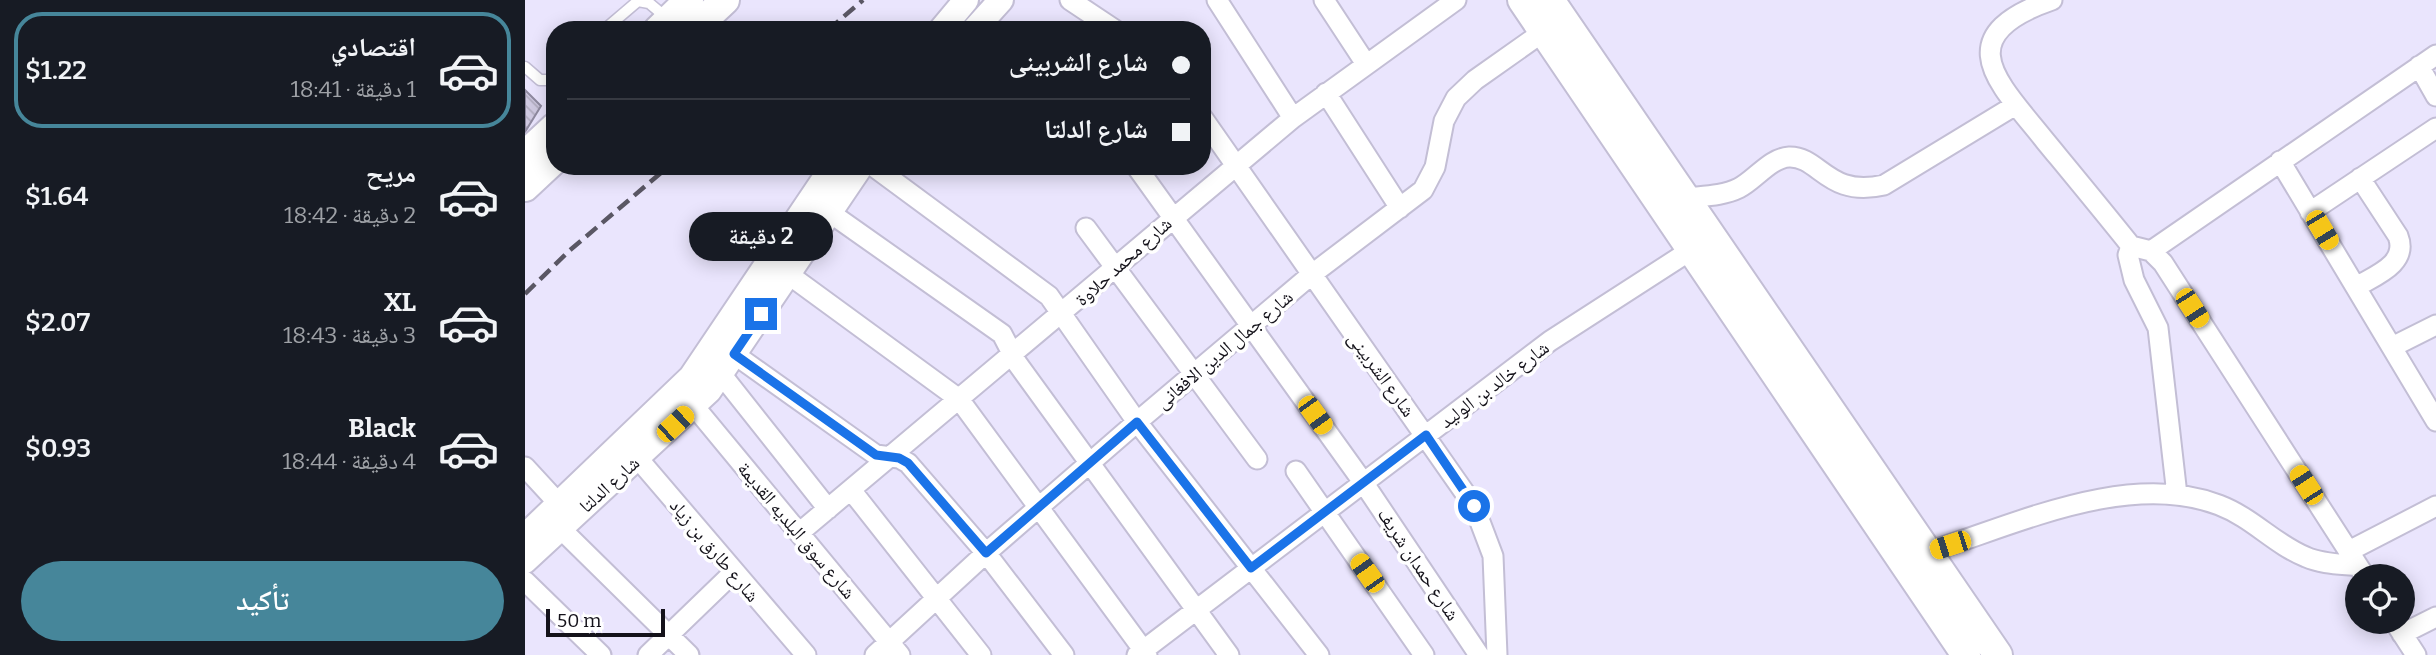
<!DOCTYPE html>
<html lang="ar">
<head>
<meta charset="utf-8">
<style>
  body { margin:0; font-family:Bitter,"Noto Naskh Arabic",serif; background:#242831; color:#f1f3f6; direction:rtl; height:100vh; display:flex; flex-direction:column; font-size:26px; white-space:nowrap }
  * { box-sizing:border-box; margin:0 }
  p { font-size:23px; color:#9ea1a6 }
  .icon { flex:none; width:38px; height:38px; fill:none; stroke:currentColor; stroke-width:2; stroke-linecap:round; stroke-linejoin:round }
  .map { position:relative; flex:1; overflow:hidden; direction:ltr }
  .details { display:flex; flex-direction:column; background:#171b24; width:525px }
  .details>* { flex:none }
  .top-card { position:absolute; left:21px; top:21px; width:665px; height:154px; border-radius:28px; box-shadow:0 4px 18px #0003; direction:rtl; display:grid; align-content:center; height:154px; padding:0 21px; background:#171b24 }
  .fabs { position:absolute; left:1820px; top:564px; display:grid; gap:14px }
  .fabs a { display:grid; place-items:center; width:70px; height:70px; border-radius:50%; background:#171b24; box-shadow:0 4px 18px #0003; font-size:35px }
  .scale { position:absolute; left:21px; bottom:18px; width:119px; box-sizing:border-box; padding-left:7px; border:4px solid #14121a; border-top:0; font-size:19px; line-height:24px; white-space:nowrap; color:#14121a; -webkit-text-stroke:5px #fff; paint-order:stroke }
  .end { position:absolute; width:32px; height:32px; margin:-16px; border:9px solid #1a73e8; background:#fff; box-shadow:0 0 0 4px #fff }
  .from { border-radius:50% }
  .bubble { position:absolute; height:49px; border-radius:24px; background:#171b24; box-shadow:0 4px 18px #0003; font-size:23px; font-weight:600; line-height:49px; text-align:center; direction:rtl }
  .car { position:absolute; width:21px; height:42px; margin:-21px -10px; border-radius:9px; box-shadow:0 0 5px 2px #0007; background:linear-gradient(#f5c518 24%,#345 0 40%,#f5c518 0 76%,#345 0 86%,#f5c518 0) }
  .top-card b { display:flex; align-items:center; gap:24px; height:66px; font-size:26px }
  .top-card b+b { border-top:2px solid #363941 }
  .top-card i { width:18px; height:18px; background:#f1f3f6 }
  ul { padding:12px 0 0; list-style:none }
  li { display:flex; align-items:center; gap:21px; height:116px; margin:0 14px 10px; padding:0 7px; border:4px solid transparent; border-radius:28px }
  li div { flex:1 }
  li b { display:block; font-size:26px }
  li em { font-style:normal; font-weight:600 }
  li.selected { border-color:#46869a }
  li>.icon { width:63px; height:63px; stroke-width:1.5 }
  .button { display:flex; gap:14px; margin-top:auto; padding:14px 21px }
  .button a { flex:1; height:80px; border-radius:42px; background:#46869a; color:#fff; font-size:28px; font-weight:600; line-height:80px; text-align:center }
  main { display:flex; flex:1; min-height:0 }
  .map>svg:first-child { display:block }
  .building { fill:url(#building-back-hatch); stroke:#8f8aa0; stroke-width:2 }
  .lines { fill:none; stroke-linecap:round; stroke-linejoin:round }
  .service-casing { stroke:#c3bed5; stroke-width:13 }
  .minor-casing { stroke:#c3bed5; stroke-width:23 }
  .tertiary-casing { stroke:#c3bed5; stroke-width:28 }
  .secondary-casing { stroke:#c3bed5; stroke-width:32 }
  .service { stroke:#fff; stroke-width:10 }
  .minor { stroke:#fff; stroke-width:19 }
  .tertiary { stroke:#fff; stroke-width:24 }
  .secondary { stroke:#fff; stroke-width:28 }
  .rail { stroke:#5a5764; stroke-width:4.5; stroke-dasharray:14 7; stroke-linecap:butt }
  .route { stroke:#1a73e8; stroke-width:9 }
  .labels { text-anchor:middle; stroke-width:7; stroke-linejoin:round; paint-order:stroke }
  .street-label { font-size:19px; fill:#14121a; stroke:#fff }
</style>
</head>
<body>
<main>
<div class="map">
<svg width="1911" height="655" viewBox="0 0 1911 655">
  <defs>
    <pattern id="building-back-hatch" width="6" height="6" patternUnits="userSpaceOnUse" patternTransform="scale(1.75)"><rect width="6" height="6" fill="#cfc9e1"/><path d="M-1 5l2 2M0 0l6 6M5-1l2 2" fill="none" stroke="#b1acc0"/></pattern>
  </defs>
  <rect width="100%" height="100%" fill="#eae5fd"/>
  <path class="building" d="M0,90L16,106L0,132Z"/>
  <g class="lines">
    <g class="service-casing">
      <path id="service" d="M79,30L113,1L124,3L143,19
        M0,67L15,80H24L30,75"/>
    </g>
    <g class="minor-casing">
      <path id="minor" d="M545,0L590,30
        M692,0L768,118
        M799,0L841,64
        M1527,0C1420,37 1475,84 1521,142C1549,176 1578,211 1606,246L1603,255L1609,280L1633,328L1652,495
        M1894,66L1911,96
        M801,93L875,208
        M677,117L949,506L968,556L972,655
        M1755,161L1911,421
        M348,166L524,296L612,422L794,655
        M611,166L838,482L954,655
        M1161,198C1178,196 1198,196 1214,188C1230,180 1245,158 1264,157C1295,156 1302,198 1359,185L1489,106
        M304,212L477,334L492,363L704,655
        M1785,212L1911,128
        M561,228L732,459
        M1606,246L1626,251L1638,263L1837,572
        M1626,251L1911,55
        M263,274L434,399L622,655
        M1831,287C1849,276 1884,264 1873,236L1835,178
        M1867,347L1911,325
        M209,354L351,455L374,458L383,463L461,553L539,655
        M196,374L303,509
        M169,406L375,655
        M104,448L281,655
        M0,467L35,505
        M771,471L899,655
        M326,490L456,655
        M35,528L164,655
        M274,533L768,118L931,0
        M1824,551L1911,506
        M1403,552C1490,525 1603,470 1694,505C1728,518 1749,544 1781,557C1797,564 1815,564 1833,566
        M0,581L76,655
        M1869,621L1891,655
        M1877,634L1911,617
        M123,655L209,572
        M350,655L461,553L612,422L786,275L898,190L910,167L919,121L931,98L950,80L1018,32
        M612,655L1025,341L1166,250"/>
    </g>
    <g class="tertiary-casing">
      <path id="tertiary" d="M416,30L441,0
        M449,30L476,0
        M0,536L166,377L308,166
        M0,561L184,391L336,166"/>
    </g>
    <g class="secondary-casing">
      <path id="secondary" d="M997,0L1441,655
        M1025,0L1473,655
        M133,30L164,0
        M168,30L200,0
        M0,155L30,127
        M0,187L30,159"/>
    </g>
    <use href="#service" class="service"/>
    <use href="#minor" class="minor"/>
    <use href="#tertiary" class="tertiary"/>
    <use href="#secondary" class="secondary"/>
    <path class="rail" d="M303,30L338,0
      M0,294L44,251L144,166"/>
  </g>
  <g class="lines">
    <path class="route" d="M236,314L209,354L351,455L374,458L383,463L461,553L612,422L726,568L901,435L949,506"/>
  </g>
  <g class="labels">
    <g class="street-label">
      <text transform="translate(598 261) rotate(-42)" y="7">شارع محمد حلاوة</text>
      <text transform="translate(699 349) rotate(-40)" y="7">شارع جمال الدين الافغانى</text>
      <text transform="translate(857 374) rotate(54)" y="7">شارع الشربينى</text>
      <text transform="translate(969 384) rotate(-37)" y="7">شارع خالد بن الوليد</text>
      <text transform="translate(84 484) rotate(-42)" y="7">شارع الدلتا</text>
      <text transform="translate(272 530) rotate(50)" y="7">شارع سوق البلديه القديمة</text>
      <text transform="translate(190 550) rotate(50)" y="7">شارع طارق بن زياد</text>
      <text transform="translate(894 564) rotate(56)" y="7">شارع حمدان شريف</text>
    </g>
  </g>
</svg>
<div class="fabs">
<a><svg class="icon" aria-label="locate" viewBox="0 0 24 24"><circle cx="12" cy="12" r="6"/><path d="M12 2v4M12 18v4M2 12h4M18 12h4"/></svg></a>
</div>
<div class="scale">50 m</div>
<i class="end from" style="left:949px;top:506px"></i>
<i class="end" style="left:236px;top:314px"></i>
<div class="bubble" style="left:164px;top:212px;width:144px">2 دقيقة</div>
<i class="car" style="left:1797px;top:230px;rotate:149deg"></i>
<i class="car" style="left:1667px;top:308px;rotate:147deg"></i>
<i class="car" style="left:790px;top:415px;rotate:144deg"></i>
<i class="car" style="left:150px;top:424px;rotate:47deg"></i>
<i class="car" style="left:1781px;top:485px;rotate:327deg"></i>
<i class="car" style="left:1425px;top:545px;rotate:252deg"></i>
<i class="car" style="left:842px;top:573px;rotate:325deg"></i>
<div class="top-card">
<b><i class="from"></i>شارع الشربينى</b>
<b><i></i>شارع الدلتا</b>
</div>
</div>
<section class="details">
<ul>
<li class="selected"><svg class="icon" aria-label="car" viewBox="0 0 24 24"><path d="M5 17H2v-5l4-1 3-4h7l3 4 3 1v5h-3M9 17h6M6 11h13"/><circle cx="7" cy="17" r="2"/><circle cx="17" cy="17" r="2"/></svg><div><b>اقتصادي</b><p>1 دقيقة · 18:41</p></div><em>$1.22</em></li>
<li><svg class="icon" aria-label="car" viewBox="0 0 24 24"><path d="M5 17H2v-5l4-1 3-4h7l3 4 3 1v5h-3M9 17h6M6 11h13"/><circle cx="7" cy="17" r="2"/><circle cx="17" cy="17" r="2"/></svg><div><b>مريح</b><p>2 دقيقة · 18:42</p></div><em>$1.64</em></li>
<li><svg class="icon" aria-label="car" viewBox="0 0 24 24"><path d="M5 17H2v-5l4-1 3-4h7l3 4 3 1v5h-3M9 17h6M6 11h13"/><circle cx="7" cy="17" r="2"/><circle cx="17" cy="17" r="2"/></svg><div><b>XL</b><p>3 دقيقة · 18:43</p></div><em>$2.07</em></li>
<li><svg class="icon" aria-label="car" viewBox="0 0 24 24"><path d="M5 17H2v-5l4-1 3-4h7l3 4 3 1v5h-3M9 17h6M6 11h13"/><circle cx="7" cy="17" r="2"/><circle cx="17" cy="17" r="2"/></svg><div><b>Black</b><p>4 دقيقة · 18:44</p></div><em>$0.93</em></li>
</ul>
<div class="button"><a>تأكيد</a></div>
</section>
</main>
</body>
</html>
